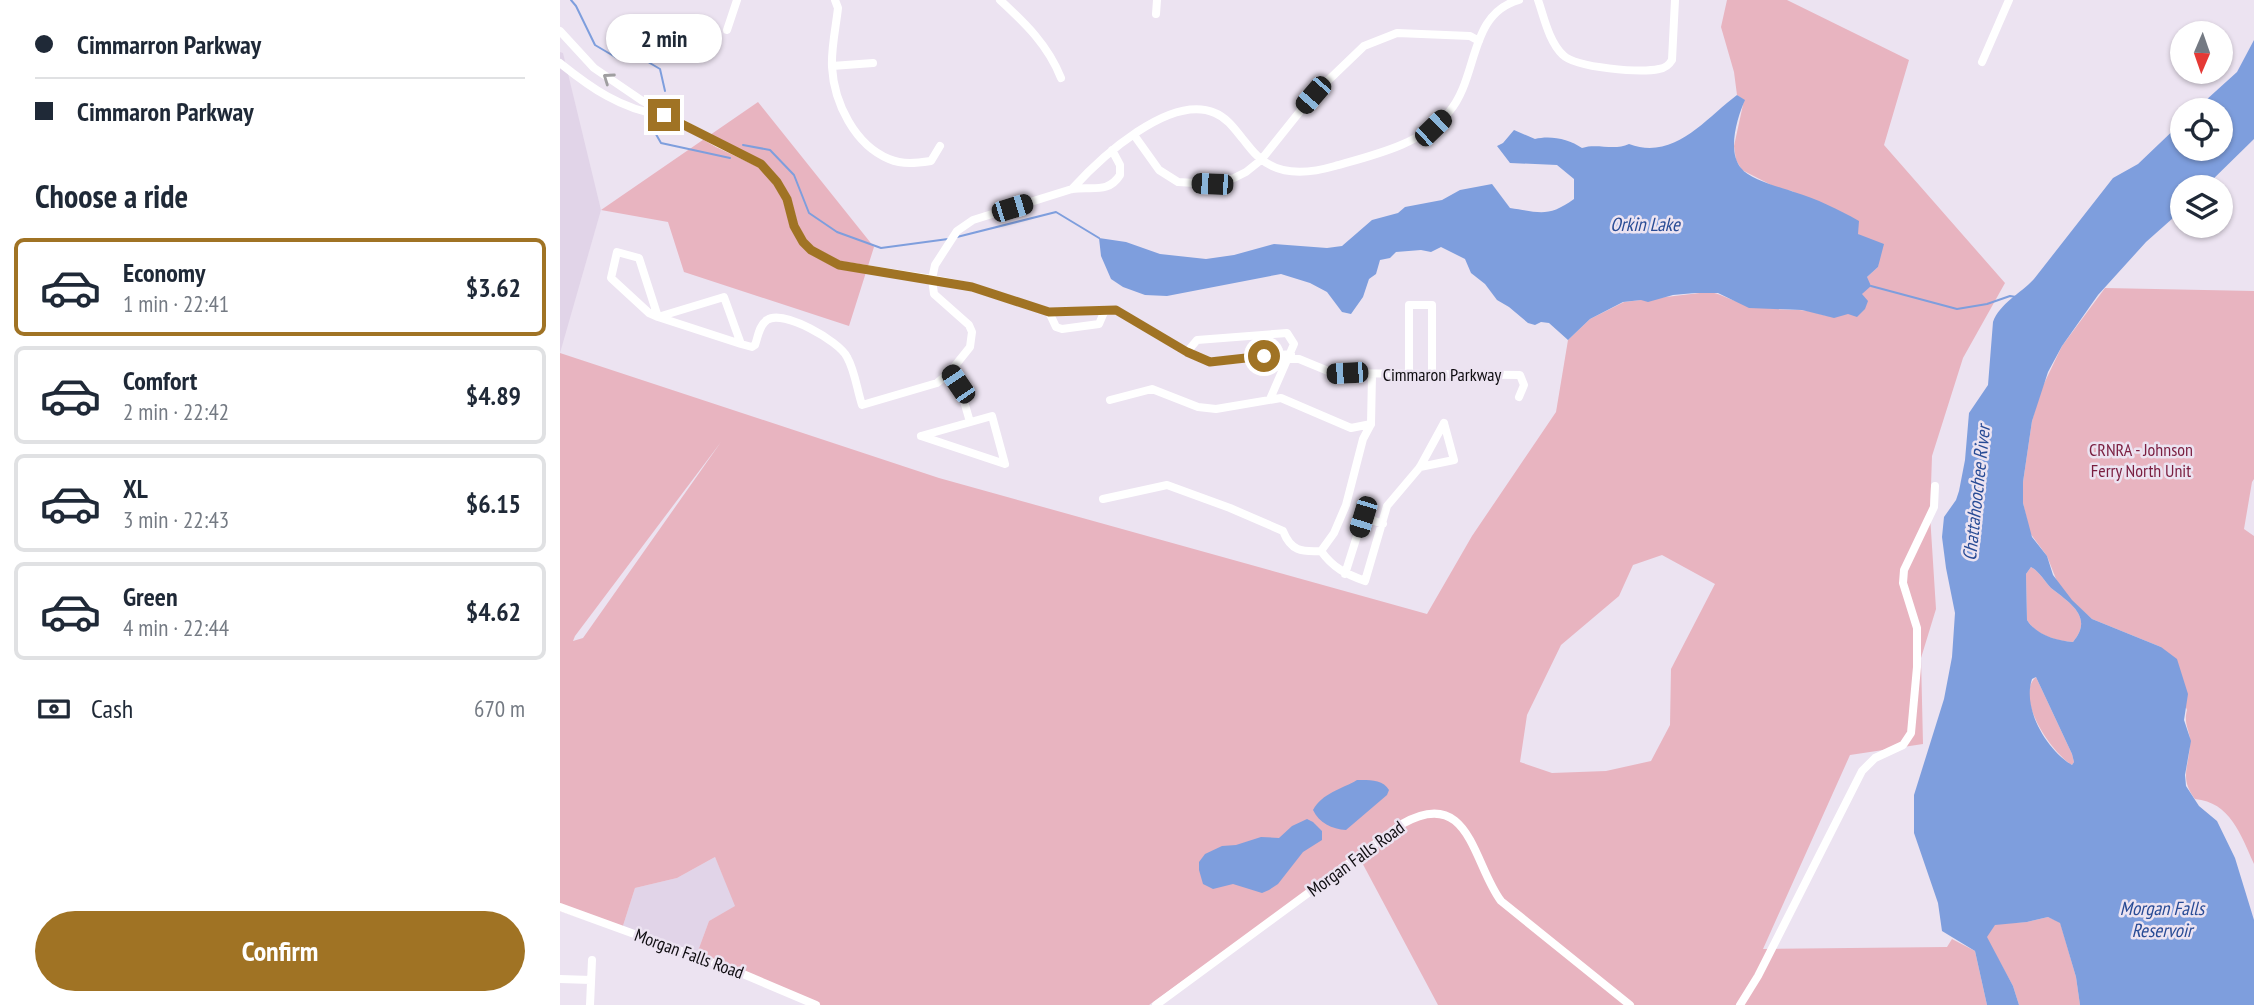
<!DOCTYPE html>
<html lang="en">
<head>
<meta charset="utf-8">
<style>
  body { margin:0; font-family:"PT Sans Narrow",sans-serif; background:#f6f6f7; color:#1f2937; height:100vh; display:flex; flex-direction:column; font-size:26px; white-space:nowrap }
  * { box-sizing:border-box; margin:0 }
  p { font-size:23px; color:#747a83 }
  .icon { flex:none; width:38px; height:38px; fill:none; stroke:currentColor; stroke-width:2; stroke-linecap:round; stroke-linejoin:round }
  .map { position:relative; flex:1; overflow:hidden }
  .sheet { display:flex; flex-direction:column; background:#fff; width:560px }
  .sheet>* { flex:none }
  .top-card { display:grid; align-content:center; height:154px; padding:0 35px; background:#fff }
  .needle { width:46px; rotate:182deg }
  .buttons { position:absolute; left:1610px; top:21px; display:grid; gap:14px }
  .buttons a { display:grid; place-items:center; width:63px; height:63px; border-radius:50%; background:#fff; box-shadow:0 2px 5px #0004; font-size:35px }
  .end { position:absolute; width:32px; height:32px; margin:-16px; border:9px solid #a07324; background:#fff; box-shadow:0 0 0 4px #fff }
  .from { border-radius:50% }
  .bubble { position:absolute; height:49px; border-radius:24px; background:#fff; box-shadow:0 2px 5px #0004; font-size:23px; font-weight:700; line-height:49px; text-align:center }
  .car { position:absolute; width:21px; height:42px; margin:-21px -10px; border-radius:9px; box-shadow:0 0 5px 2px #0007; background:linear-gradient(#222 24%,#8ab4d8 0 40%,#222 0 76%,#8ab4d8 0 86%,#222 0) }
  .top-card b { display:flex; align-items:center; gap:24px; height:66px; font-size:26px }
  .top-card b+b { border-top:2px solid #e0e1e3 }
  .top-card i { width:18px; height:18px; background:#1f2937 }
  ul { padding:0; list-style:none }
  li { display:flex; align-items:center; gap:21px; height:98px; margin:0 14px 10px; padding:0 21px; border:4px solid #e0e1e3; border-radius:10px }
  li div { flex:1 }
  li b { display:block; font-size:26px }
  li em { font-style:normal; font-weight:700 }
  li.on { border-color:#a07324 }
  li>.icon { width:63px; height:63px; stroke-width:1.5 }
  h2 { padding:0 35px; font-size:32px; line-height:84px }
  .pay { display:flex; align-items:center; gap:18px; height:77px; padding:0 35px; font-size:26px }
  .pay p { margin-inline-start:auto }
  .primary-button { display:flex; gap:14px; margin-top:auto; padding:14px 35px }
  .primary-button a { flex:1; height:80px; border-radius:42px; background:#a07324; color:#fff; font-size:28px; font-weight:700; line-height:80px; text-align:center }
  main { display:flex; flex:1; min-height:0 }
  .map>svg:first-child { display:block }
  .built { fill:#e1d4e8 }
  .green { fill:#e8b4c0; fill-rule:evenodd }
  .water { fill:#7e9edd; fill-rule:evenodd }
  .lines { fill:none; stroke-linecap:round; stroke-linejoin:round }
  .stream { stroke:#7e9edd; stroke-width:2 }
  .minor { stroke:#fff; stroke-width:8 }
  .oneway { stroke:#9f9ea0 }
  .route { stroke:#a07324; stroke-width:9 }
  .labels { text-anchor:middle; stroke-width:5; stroke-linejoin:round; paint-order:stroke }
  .street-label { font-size:18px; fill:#0f0d11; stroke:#ece3f1 }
  .park-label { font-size:18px; fill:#7a1e40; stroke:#ece3f1 }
  .water-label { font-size:19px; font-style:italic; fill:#284b95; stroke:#ece3f1 }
</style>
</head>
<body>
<main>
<section class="sheet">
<div class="top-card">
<b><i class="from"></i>Cimmarron Parkway</b>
<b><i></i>Cimmaron Parkway</b>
</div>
<h2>Choose a ride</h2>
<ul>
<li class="on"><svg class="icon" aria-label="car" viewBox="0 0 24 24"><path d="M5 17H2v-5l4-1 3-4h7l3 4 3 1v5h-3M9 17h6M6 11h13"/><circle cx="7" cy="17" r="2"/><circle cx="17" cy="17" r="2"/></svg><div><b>Economy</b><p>1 min · 22:41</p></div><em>$3.62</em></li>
<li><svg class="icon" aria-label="car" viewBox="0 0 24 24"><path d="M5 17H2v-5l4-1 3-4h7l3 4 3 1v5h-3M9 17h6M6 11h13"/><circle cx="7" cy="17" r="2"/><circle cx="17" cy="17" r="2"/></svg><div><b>Comfort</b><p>2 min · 22:42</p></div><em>$4.89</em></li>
<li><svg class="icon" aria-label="car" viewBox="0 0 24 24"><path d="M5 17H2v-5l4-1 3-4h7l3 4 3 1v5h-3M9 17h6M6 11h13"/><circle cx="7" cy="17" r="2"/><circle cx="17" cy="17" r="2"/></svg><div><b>XL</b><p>3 min · 22:43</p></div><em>$6.15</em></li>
<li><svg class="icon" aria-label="car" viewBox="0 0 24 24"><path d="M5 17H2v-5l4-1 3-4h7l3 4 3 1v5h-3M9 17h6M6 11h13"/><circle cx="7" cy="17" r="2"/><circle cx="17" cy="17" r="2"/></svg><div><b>Green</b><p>4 min · 22:44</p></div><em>$4.62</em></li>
</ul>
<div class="pay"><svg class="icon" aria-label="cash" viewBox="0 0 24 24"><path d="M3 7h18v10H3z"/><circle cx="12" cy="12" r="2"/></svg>Cash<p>670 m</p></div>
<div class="primary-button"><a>Confirm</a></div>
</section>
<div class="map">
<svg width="1694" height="1005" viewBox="0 0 1694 1005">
  <rect width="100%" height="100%" fill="#ece3f1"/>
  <path class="built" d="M0,52L3,53L41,210L0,353Z
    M155,857L176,906L149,921L135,959L61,932L75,888L117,878Z"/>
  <path class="green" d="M1167,0H1227L1349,60L1324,145L1445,283L1403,358L1372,456L1370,515L1376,609L1361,658L1363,744L1290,755L1203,949L1387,947L1392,939L1415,951L1427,1005H878L798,855L589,1005H256L135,959L149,921L175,906L155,857L117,878L75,888L61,932L0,911V353L379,478L867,614L912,536L996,412L1008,340L1030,319L1064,302L1148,292C1160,293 1167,299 1179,302C1198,308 1219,310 1239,310C1265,311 1277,329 1297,301C1303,292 1307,289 1307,277L1318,267L1319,258L1298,234L1232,191L1217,188L1182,170L1176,160L1174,146L1184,100L1177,95L1174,72L1161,27ZM161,442L23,638L13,641L15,636ZM1102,555L1155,584L1111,669L1110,725L1091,761L1046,771L992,773L960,762L967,715L1001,645L1059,596L1073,565Z
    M198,102L314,247L289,326L124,272L108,222L41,210Z
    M1545,288L1694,291V479L1692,482L1684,529L1694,536V864C1681,835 1670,802 1635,799C1619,778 1629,767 1630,744C1631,731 1623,725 1627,710L1601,647L1532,619L1511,600L1498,584L1487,556L1470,533L1463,503V482L1472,421L1480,392L1502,346Z
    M1471,567C1480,572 1484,581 1491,588C1510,603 1534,617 1513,642C1496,641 1476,635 1467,620L1466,574Z
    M1476,677L1512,754L1514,762L1512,765C1492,753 1453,697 1476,677Z
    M1488,917L1500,922L1516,977L1520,1005H1459L1453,986L1426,937L1435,924L1467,922Z"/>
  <path class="water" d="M1694,40V139L1645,187H1622V210L1586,242L1538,295L1502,346L1488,372L1472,421L1463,482V503L1472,537L1487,556L1493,575L1512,600L1532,619L1601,647L1617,659L1628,694L1624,720L1631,741L1625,775L1626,786L1639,806L1657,821L1675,858L1694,920V1005H1520L1516,977L1500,923L1488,917L1467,922L1435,925L1427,937L1453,986L1459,1005H1427L1415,951L1382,931L1378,903L1354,833V795L1384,699L1392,657L1395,613L1386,568L1382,537L1384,517L1396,500L1399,491L1405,460L1409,413L1428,385L1433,322C1440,303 1460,294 1474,279L1553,178L1578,164L1622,122V149H1661V110H1635L1677,72ZM1471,567C1480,572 1484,581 1491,588C1510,603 1534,617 1513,642C1497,641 1476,635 1467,620L1466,574ZM1476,677L1512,754L1514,762L1512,765C1487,750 1462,709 1472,679Z
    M1177,95L1185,100C1177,118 1167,151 1181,168C1190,180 1220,187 1234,192C1257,199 1278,209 1299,221L1298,234L1324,244L1318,267L1307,277L1311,286L1302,294L1308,301L1305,309L1297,317L1288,314L1274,318L1242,310L1189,308L1158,293H1135L1113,295L1088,302L1081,300L1063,302L1030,319L1008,340L989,323L981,322L975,325L968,323L949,307L937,300L925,284L911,273L905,259L881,247L871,252L861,250L836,252L830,258L820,260L816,274L809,279L803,297L791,314L782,312L767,292L750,283L721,274L607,296L585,295L563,287L551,279L541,256L539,238L566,242L600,254L646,259L674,255L714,244L767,248L782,246L812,220L838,213L845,207L882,200L900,190L932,184L950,208C979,212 988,218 1014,199V179L997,165L950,163L937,146L943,143L954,130L975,139C990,135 1009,139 1022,148C1037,143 1054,151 1069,144C1114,161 1145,119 1177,95Z
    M797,780C808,780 823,779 829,790L827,795L786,830C772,829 759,823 753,810C762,793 782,789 797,780Z
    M747,819L753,822L762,831V840L743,852L718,884L709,890L702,893L673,884L653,889L643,884L639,870V862L645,854L662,846L676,845L701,837L719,838L732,826Z"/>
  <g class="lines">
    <path class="stream" d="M11,0L16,6L35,45L57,58L83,59L100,69L105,91
      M100,122L93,129L101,143L170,158
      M183,145L210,150L234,175L249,213L277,232L321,248L388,239
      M397,237L496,212L539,238
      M1311,286L1397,309L1427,304L1450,296L1456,297"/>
    <path class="minor" d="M275,0L278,8C276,27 271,48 272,67C274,103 295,145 329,159C343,165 357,163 371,161L380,146
      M440,0C465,23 488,45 501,78
      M978,0C984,17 989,42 1003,55C1016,68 1081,73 1099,69C1106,68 1109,65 1112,60L1115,0
      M596,14L597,0
      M167,30L177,0
      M0,31L34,68L81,100L159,144L201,164L217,182L227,199L234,226L243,242L251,250L279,265L372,279L412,287L489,312L556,310L627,352L637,340L727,333L734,344L710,399
      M1422,62L1449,0
      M0,63C31,88 61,109 101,115
      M272,66L313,63
      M574,135L599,170L618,182L652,184L674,178L686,172L701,160L753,95L804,46L837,33L910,36L919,41
      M512,189C540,158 610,93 655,113C667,118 674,128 682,138C688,145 693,153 700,158C721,177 751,173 775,166C814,155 862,144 889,112C919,77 908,14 959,0
      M489,312L496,327L502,329L539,324L545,310
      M181,344L164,297L98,317L79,258L57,252L51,278L89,313L98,317L181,344L192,347L195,345C198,337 199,325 207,320C223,309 279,341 287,357C295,371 297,390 302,405L377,383L390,372L410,347L412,332L409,325L374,294L372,279L375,265L397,231L413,220L512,189C532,186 548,194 560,175V165L552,150
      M627,352L650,362L731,354
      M729,359H739L773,373L960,375L964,385L959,397
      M390,372L399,384L410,422
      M849,375V305H872V375
      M550,400L592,389L638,407L656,409L721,398L791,428L811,424
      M361,436L432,416L445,464
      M361,436L445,464
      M860,467L894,460L884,423
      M543,499L607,485L670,508L723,531C731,551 741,552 761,551C773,568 786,574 805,581L827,506L860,467L884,423
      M761,551L774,533L786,505L803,439L811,424L812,375
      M785,574L803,517L823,524
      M0,907L176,971L256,1005
      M0,979L31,980
      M30,1005L32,960
      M596,1005L842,824C910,785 913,864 941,901L1070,1005
      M1180,1005L1198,976L1302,771L1315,758L1343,745L1351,733L1357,667V628L1343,583L1344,570L1374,507L1375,486"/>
  </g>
  <defs><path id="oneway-chevron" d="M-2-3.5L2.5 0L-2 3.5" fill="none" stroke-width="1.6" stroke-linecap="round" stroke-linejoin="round" transform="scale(1.75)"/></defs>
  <use class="oneway" href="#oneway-chevron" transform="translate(48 78) rotate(-145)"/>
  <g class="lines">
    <path class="route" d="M104,115L201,164L217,182L227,199L234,226L243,242L251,250L279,265L412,287L489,312L556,310L627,352L650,362L704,356"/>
  </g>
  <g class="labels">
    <g class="street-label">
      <text x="882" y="381">Cimmaron Parkway</text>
      <text transform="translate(796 859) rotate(-36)" y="6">Morgan Falls Road</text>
      <text transform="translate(129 954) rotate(20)" y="6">Morgan Falls Road</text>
    </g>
    <g class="park-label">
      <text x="1581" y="456">CRNRA - Johnson<tspan x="1581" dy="21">Ferry North Unit</tspan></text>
    </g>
    <g class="water-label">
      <text x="1085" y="231">Orkin Lake</text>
      <text transform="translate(1416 493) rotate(-84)" y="7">Chattahoochee River</text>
      <text x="1602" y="915">Morgan Falls<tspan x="1602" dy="22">Reservoir</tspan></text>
    </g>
  </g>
</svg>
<div class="buttons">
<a><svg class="needle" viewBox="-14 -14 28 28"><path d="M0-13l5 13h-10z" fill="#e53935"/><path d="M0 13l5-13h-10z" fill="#747a83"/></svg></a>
<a><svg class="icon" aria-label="locate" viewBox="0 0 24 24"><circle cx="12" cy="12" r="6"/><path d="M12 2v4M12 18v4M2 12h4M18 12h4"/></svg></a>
<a><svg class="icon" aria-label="layers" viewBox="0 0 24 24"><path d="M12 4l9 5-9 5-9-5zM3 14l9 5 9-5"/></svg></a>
</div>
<i class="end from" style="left:704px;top:356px"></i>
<i class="end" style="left:104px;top:115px"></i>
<div class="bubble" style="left:46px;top:14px;width:116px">2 min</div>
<i class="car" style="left:753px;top:95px;rotate:221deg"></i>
<i class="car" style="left:873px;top:128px;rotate:46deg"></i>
<i class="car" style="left:652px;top:184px;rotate:272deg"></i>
<i class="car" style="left:452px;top:208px;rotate:73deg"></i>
<i class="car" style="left:787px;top:373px;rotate:267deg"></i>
<i class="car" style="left:398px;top:384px;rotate:326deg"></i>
<i class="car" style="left:803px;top:517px;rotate:197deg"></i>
</div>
</main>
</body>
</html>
